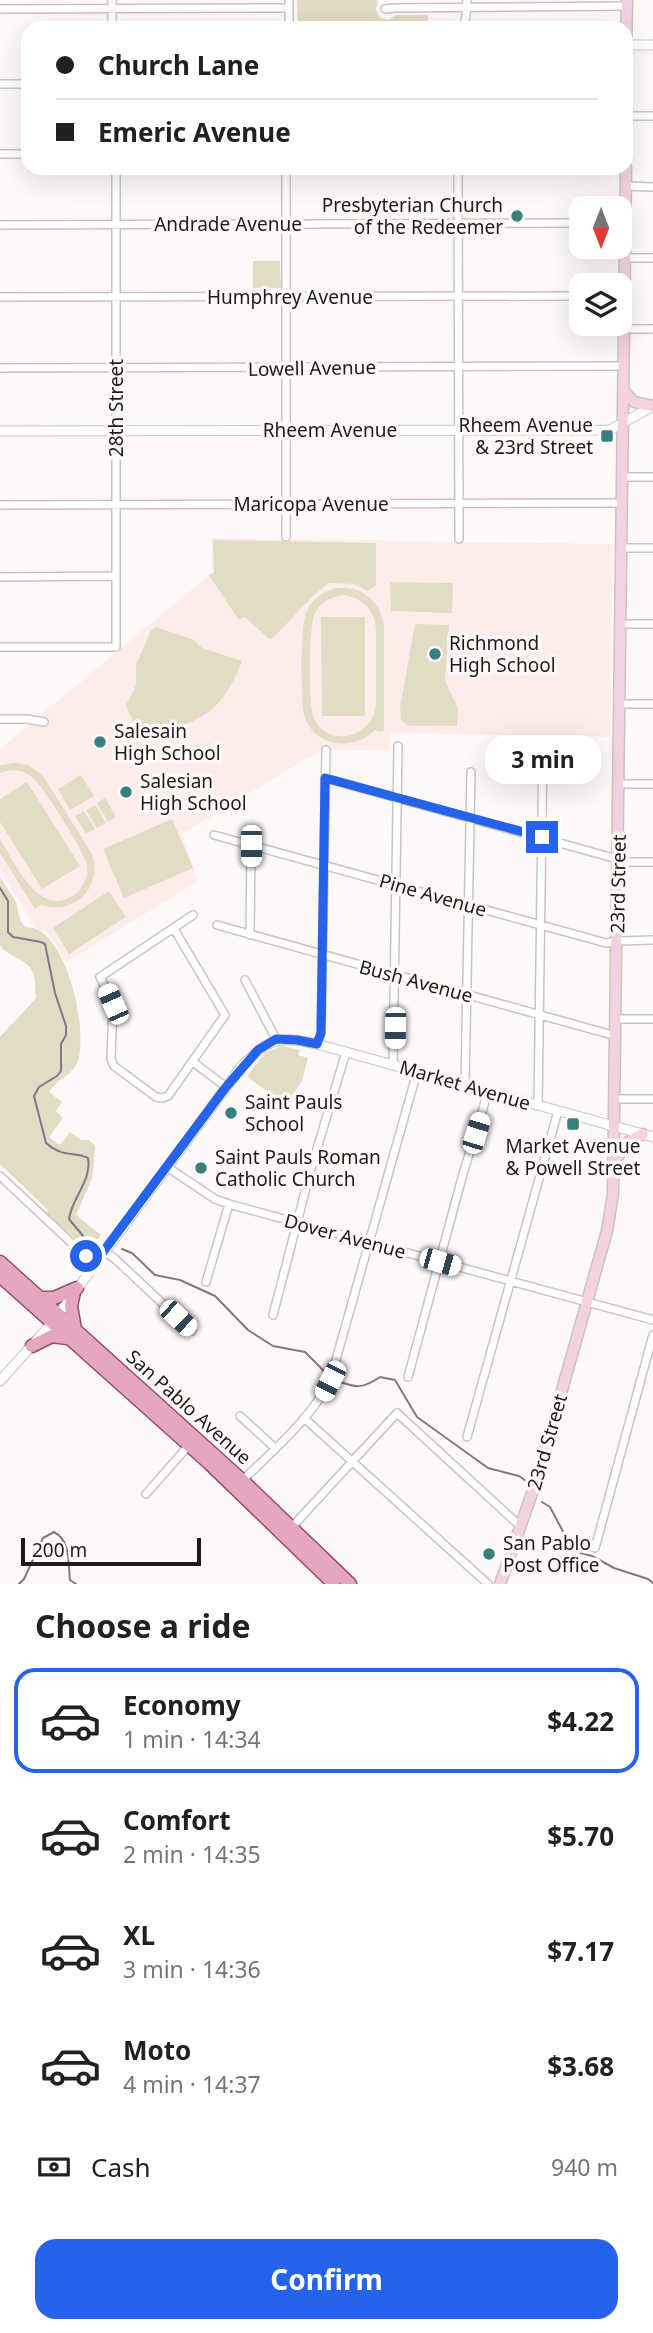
<!DOCTYPE html>
<html lang="en">
<head>
<meta charset="utf-8">
<style>
  body { margin:0; font-family:"Noto Sans",sans-serif; background:#f6f6f6; color:#202124; height:100vh; display:flex; flex-direction:column; font-size:26px; white-space:nowrap }
  * { box-sizing:border-box; margin:0 }
  p { font-size:23px; color:#757577 }
  .icon { flex:none; width:38px; height:38px; fill:none; stroke:currentColor; stroke-width:2; stroke-linecap:round; stroke-linejoin:round }
  .map { position:relative; height:1584px; overflow:hidden }
  .drawer { display:flex; flex-direction:column; background:#fff; flex:1 }
  .drawer>* { flex:none }
  .guide { position:absolute; left:21px; top:21px; width:612px; height:154px; border-radius:21px; box-shadow:0 7px 28px #0002; display:grid; align-content:center; height:154px; padding:0 35px; background:#fff }
  .needle { width:46px; rotate:180deg }
  .tools { position:absolute; left:569px; top:196px; display:grid; gap:14px }
  .tools a { display:grid; place-items:center; width:63px; height:63px; border-radius:14px; background:#fff; box-shadow:0 7px 28px #0002; font-size:35px }
  .scale { position:absolute; left:21px; bottom:18px; width:180px; box-sizing:border-box; padding-left:7px; border:4px solid #1e1c1b; border-top:0; font-size:19px; line-height:24px; white-space:nowrap; color:#1e1c1b; -webkit-text-stroke:5px #fef9f8; paint-order:stroke }
  .end { position:absolute; width:32px; height:32px; margin:-16px; border:9px solid #2563eb; background:#fff; box-shadow:0 0 0 4px #fff }
  .from { border-radius:50% }
  .bubble { position:absolute; height:49px; border-radius:21px; background:#fff; box-shadow:0 7px 28px #0002; font-size:23px; font-weight:700; line-height:49px; text-align:center }
  .car { position:absolute; width:21px; height:42px; margin:-21px -10px; border-radius:9px; box-shadow:0 0 5px 2px #0007; background:linear-gradient(#fff 24%,#345 0 40%,#fff 0 76%,#345 0 86%,#fff 0) }
  .guide b { display:flex; align-items:center; gap:24px; height:66px; font-size:26px }
  .guide b+b { border-top:2px solid #e0e0e0 }
  .guide i { width:18px; height:18px; background:#202124 }
  ul { padding:0; list-style:none }
  li { display:flex; align-items:center; gap:21px; height:105px; margin:0 14px 10px; padding:0 21px; border:4px solid transparent; border-radius:21px }
  li div { flex:1 }
  li b { display:block; font-size:26px }
  li em { font-style:normal; font-weight:700 }
  li.active { border-color:#2563eb }
  li>.icon { width:63px; height:63px; stroke-width:1.5 }
  h2 { padding:0 35px; font-size:32px; line-height:84px }
  .pay { display:flex; align-items:center; gap:18px; height:77px; padding:0 35px; font-size:26px }
  .pay p { margin-inline-start:auto }
  .primary-button { display:flex; gap:14px; margin-top:auto; padding:14px 35px }
  .primary-button a { flex:1; height:80px; border-radius:21px; background:#2563eb; color:#fff; font-size:28px; font-weight:700; line-height:80px; text-align:center }
  .map>svg:first-child { display:block }
  .built { fill:#fdece9 }
  .green { fill:#e3dcc4; fill-rule:evenodd }
  .lines { fill:none; stroke-linecap:round; stroke-linejoin:round }
  .stream { stroke:#88748a; stroke-width:2 }
  .minor-casing { stroke:#cbc3c2; stroke-width:10 }
  .tertiary-casing { stroke:#cbc3c2; stroke-width:11 }
  .secondary-casing { stroke:#cbc3c2; stroke-width:13 }
  .primary-casing { stroke:#944f6c; stroke-width:15 }
  .minor { stroke:#fff; stroke-width:7 }
  .tertiary { stroke:#fff; stroke-width:9 }
  .secondary { stroke:#f2d2e0; stroke-width:10 }
  .primary { stroke:#e5a6c1; stroke-width:12 }
  .route { stroke:#2563eb; stroke-width:9 }
  .poi-dot { fill:#37807d; stroke:#fef9f8; stroke-width:2.5 }
  .labels { text-anchor:middle; stroke-width:7; stroke-linejoin:round; paint-order:stroke }
  .poi-label { font-size:19px; fill:#1e1c1b; stroke:#fef9f8; text-anchor:start }
  .street-label { font-size:19px; fill:#1e1c1b; stroke:#fef9f8 }
</style>
</head>
<body>
<div class="map">
<svg width="653" height="1584" viewBox="0 0 653 1584">
  <rect width="100%" height="100%" fill="#fef9f8"/>
  <path class="built" d="M211,538L612,544L610,737L390,733V750H321L182,834L198,881L66,962L46,930L40,934L0,870V749L213,572Z"/>
  <path class="green" d="M297,0H375L378,1L376,10L380,18L389,20L395,15H428V28H298Z
    M253,261H280L281,288H253Z
    M213,540L376,543V585L368,591L354,584L329,583L313,596L273,638L269,639L245,617L239,620L209,575L214,572Z
    M390,582L453,583L452,613L391,611Z
    M337,588C363,586 382,602 384,628V731L377,732L376,729C355,751 317,749 305,718C300,703 300,623 307,610C313,598 324,591 337,588ZM343,595C362,597 374,609 376,628V704C374,736 330,750 314,719C308,706 308,623 316,611C322,601 332,597 343,595Z
    M321,617H365V716H322Z
    M415,624L449,625L445,681L458,708L457,726H408L401,720L400,708Z
    M156,627L194,640L202,648L242,661C229,697 207,725 166,727C155,727 144,724 133,722L126,705L136,685V665L151,630Z
    M16,763L28,765L43,776L92,854C103,888 74,916 41,905L35,909L0,853V839C15,862 39,921 75,894C84,888 88,877 87,866C86,853 41,783 31,776C21,769 10,769 0,773V765Z
    M81,775L94,796L70,810L58,789Z
    M27,782L80,866L42,889L0,822V799Z
    M105,798L116,817L108,822L97,803Z
    M95,805L106,823L97,828L86,810Z
    M84,811L95,829L86,834L75,816Z
    M172,819L193,868L124,898L103,849Z
    M0,877L16,902L21,922L26,927C67,927 88,1029 78,1061C73,1075 56,1080 49,1092L62,1102L56,1111L63,1118L49,1137L60,1145L70,1132L81,1140H89L95,1146L93,1176L76,1215L101,1235L94,1245L84,1246L46,1213L48,1210L0,1164V1037L36,998C35,989 36,976 31,969C23,957 4,955 0,945Z
    M109,891L126,917L69,954L53,928Z
    M282,1046L300,1050L298,1055L308,1058L302,1081L286,1105L250,1079L248,1075L265,1053Z"/>
  <g class="lines">
    <path class="stream" d="M0,888L8,901V932L13,937L41,942L45,944L55,993L66,1026V1035L61,1044V1071L57,1076L39,1087L34,1096L46,1143C63,1158 72,1151 88,1158C92,1181 72,1197 69,1219L88,1242
      M122,1249L132,1253L155,1275L180,1280L215,1296L248,1330L273,1346L305,1352L326,1373
      M337,1381C357,1388 362,1389 380,1377L395,1380L417,1417L488,1468L519,1476L526,1481
      M542,1502L550,1507L569,1543L577,1552L592,1556L614,1568L648,1579L653,1583
      M19,1584L24,1579L43,1538L54,1532C71,1541 68,1563 70,1580L76,1584"/>
    <g class="minor-casing">
      <path id="minor" d="M112,0V28
        M0,9L289,8
        M385,9L395,8L627,6
        M289,28V0
        M463,28L466,16L467,0
        M0,84H28
        M626,116H653
        M0,154H28
        M458,168L459,539
        M625,186L653,187
        M0,225L581,223
        M625,258H653
        M0,297L581,296
        M624,329H653
        M0,368L624,366
        M623,477H653
        M0,505L622,503
        M286,537V168
        M622,548H653
        M0,577L116,576
        M621,624H653
        M0,647H116V168
        M620,704H653
        M0,719H27L44,722
        M325,778L628,862H653
        M619,784H653
        M214,835L606,943L617,941L653,940
        M217,925L616,1036
        M174,929L225,1015L168,1096L162,1098L156,1097L114,1066L111,1059L113,1004L100,977L193,915
        M250,935L251,846
        M245,980L276,1039
        M616,1019H653
        M317,1044L321,1033L326,750
        M193,1062L226,1087
        M393,1065L398,746
        M465,1085L471,772
        M615,1099H653
        M538,1106L543,745
        M167,1167L215,1199L229,1204L653,1320
        M0,1176L94,1264
        M103,1251L114,1258L192,1331
        M206,1282L229,1204
        M273,1315L311,1169L346,1052
        M408,1377L463,1174L488,1092
        M240,1416L275,1448
        M304,1418L488,1584
        M467,1437L558,1111
        M240,1483C271,1452 309,1421 330,1381L417,1072
        M146,1494L190,1444
        M291,1528L397,1413L520,1526
        M595,1548L653,1335"/>
    </g>
    <g class="tertiary-casing">
      <path id="tertiary" d="M627,45H653
        M0,431L610,430L653,406
        M0,1381L52,1323L242,1066C270,1037 278,1036 317,1044L653,1137"/>
    </g>
    <g class="secondary-casing">
      <path id="secondary" d="M626,60L627,0
        M624,391L634,402L653,406
        M614,1162L628,1142L643,1134
        M500,1584L536,1482L607,1231L613,1194L626,168"/>
    </g>
    <g class="primary-casing">
      <path id="primary" d="M0,1262L243,1481L350,1584
        M0,1276L210,1464L334,1584
        M74,1292L71,1306L75,1329
        M41,1298H54L77,1288
        M32,1346L52,1336L67,1338"/>
    </g>
    <use href="#minor" class="minor"/>
    <use href="#tertiary" class="tertiary"/>
    <use href="#secondary" class="secondary"/>
    <use href="#primary" class="primary"/>
  </g>
  <g class="lines">
    <path class="route" d="M86,1256L94,1264L226,1087L258,1050L276,1039L297,1040L317,1044L321,1033L325,778L542,837"/>
  </g>
  <g class="poi-dot">
    <circle cx="517" cy="216" r="7"/>
    <rect x="600" y="429" width="14" height="14" rx="3.5"/>
    <circle cx="435" cy="654" r="7"/>
    <circle cx="100" cy="742" r="7"/>
    <circle cx="126" cy="792" r="7"/>
    <circle cx="231" cy="1113" r="7"/>
    <rect x="566" y="1117" width="14" height="14" rx="3.5"/>
    <circle cx="201" cy="1168" r="7"/>
    <circle cx="489" cy="1554" r="7"/>
  </g>
  <g class="labels">
    <g class="poi-label">
      <text x="503" y="212" text-anchor="end">Presbyterian Church<tspan x="503" dy="22">of the Redeemer</tspan></text>
      <text x="593" y="432" text-anchor="end">Rheem Avenue<tspan x="593" dy="22">&amp; 23rd Street</tspan></text>
      <text x="449" y="650">Richmond<tspan x="449" dy="22">High School</tspan></text>
      <text x="114" y="738">Salesain<tspan x="114" dy="22">High School</tspan></text>
      <text x="140" y="788">Salesian<tspan x="140" dy="22">High School</tspan></text>
      <text x="245" y="1109">Saint Pauls<tspan x="245" dy="22">School</tspan></text>
      <text x="573" y="1153" text-anchor="middle">Market Avenue<tspan x="573" dy="22">&amp; Powell Street</tspan></text>
      <text x="215" y="1164">Saint Pauls Roman<tspan x="215" dy="22">Catholic Church</tspan></text>
      <text x="503" y="1550">San Pablo<tspan x="503" dy="22">Post Office</tspan></text>
    </g>
    <g class="street-label">
      <text x="228" y="231">Andrade Avenue</text>
      <text x="290" y="304">Humphrey Avenue</text>
      <text transform="translate(312 368) rotate(-1)" y="7">Lowell Avenue</text>
      <text transform="translate(116 408) rotate(-90)" y="7">28th Street</text>
      <text x="330" y="437">Rheem Avenue</text>
      <text x="311" y="511">Maricopa Avenue</text>
      <text transform="translate(618 884) rotate(-89)" y="7">23rd Street</text>
      <text transform="translate(433 895) rotate(16)" y="7">Pine Avenue</text>
      <text transform="translate(416 981) rotate(15)" y="7">Bush Avenue</text>
      <text transform="translate(465 1085) rotate(16)" y="7">Market Avenue</text>
      <text transform="translate(345 1236) rotate(15)" y="7">Dover Avenue</text>
      <text transform="translate(189 1407) rotate(42)" y="7">San Pablo Avenue</text>
      <text transform="translate(547 1442) rotate(-74)" y="7">23rd Street</text>
    </g>
  </g>
</svg>
<div class="tools">
<a><svg class="needle" viewBox="-14 -14 28 28"><path d="M0-13l5 13h-10z" fill="#e53935"/><path d="M0 13l5-13h-10z" fill="#757577"/></svg></a>
<a><svg class="icon" aria-label="layers" viewBox="0 0 24 24"><path d="M12 4l9 5-9 5-9-5zM3 14l9 5 9-5"/></svg></a>
</div>
<div class="scale">200 m</div>
<i class="end from" style="left:86px;top:1256px"></i>
<i class="end" style="left:542px;top:837px"></i>
<div class="bubble" style="left:485px;top:735px;width:116px">3 min</div>
<i class="car" style="left:251px;top:846px;rotate:180deg"></i>
<i class="car" style="left:113px;top:1004px;rotate:336deg"></i>
<i class="car" style="left:395px;top:1028px;rotate:181deg"></i>
<i class="car" style="left:476px;top:1133px;rotate:17deg"></i>
<i class="car" style="left:440px;top:1262px;rotate:106deg"></i>
<i class="car" style="left:178px;top:1318px;rotate:133deg"></i>
<i class="car" style="left:330px;top:1381px;rotate:207deg"></i>
<div class="guide">
<b><i class="from"></i>Church Lane</b>
<b><i></i>Emeric Avenue</b>
</div>
</div>
<section class="drawer">
<h2>Choose a ride</h2>
<ul>
<li class="active"><svg class="icon" aria-label="car" viewBox="0 0 24 24"><path d="M5 17H2v-5l4-1 3-4h7l3 4 3 1v5h-3M9 17h6M6 11h13"/><circle cx="7" cy="17" r="2"/><circle cx="17" cy="17" r="2"/></svg><div><b>Economy</b><p>1 min · 14:34</p></div><em>$4.22</em></li>
<li><svg class="icon" aria-label="car" viewBox="0 0 24 24"><path d="M5 17H2v-5l4-1 3-4h7l3 4 3 1v5h-3M9 17h6M6 11h13"/><circle cx="7" cy="17" r="2"/><circle cx="17" cy="17" r="2"/></svg><div><b>Comfort</b><p>2 min · 14:35</p></div><em>$5.70</em></li>
<li><svg class="icon" aria-label="car" viewBox="0 0 24 24"><path d="M5 17H2v-5l4-1 3-4h7l3 4 3 1v5h-3M9 17h6M6 11h13"/><circle cx="7" cy="17" r="2"/><circle cx="17" cy="17" r="2"/></svg><div><b>XL</b><p>3 min · 14:36</p></div><em>$7.17</em></li>
<li><svg class="icon" aria-label="car" viewBox="0 0 24 24"><path d="M5 17H2v-5l4-1 3-4h7l3 4 3 1v5h-3M9 17h6M6 11h13"/><circle cx="7" cy="17" r="2"/><circle cx="17" cy="17" r="2"/></svg><div><b>Moto</b><p>4 min · 14:37</p></div><em>$3.68</em></li>
</ul>
<div class="pay"><svg class="icon" aria-label="cash" viewBox="0 0 24 24"><path d="M3 7h18v10H3z"/><circle cx="12" cy="12" r="2"/></svg>Cash<p>940 m</p></div>
<div class="primary-button"><a>Confirm</a></div>
</section>
</body>
</html>
